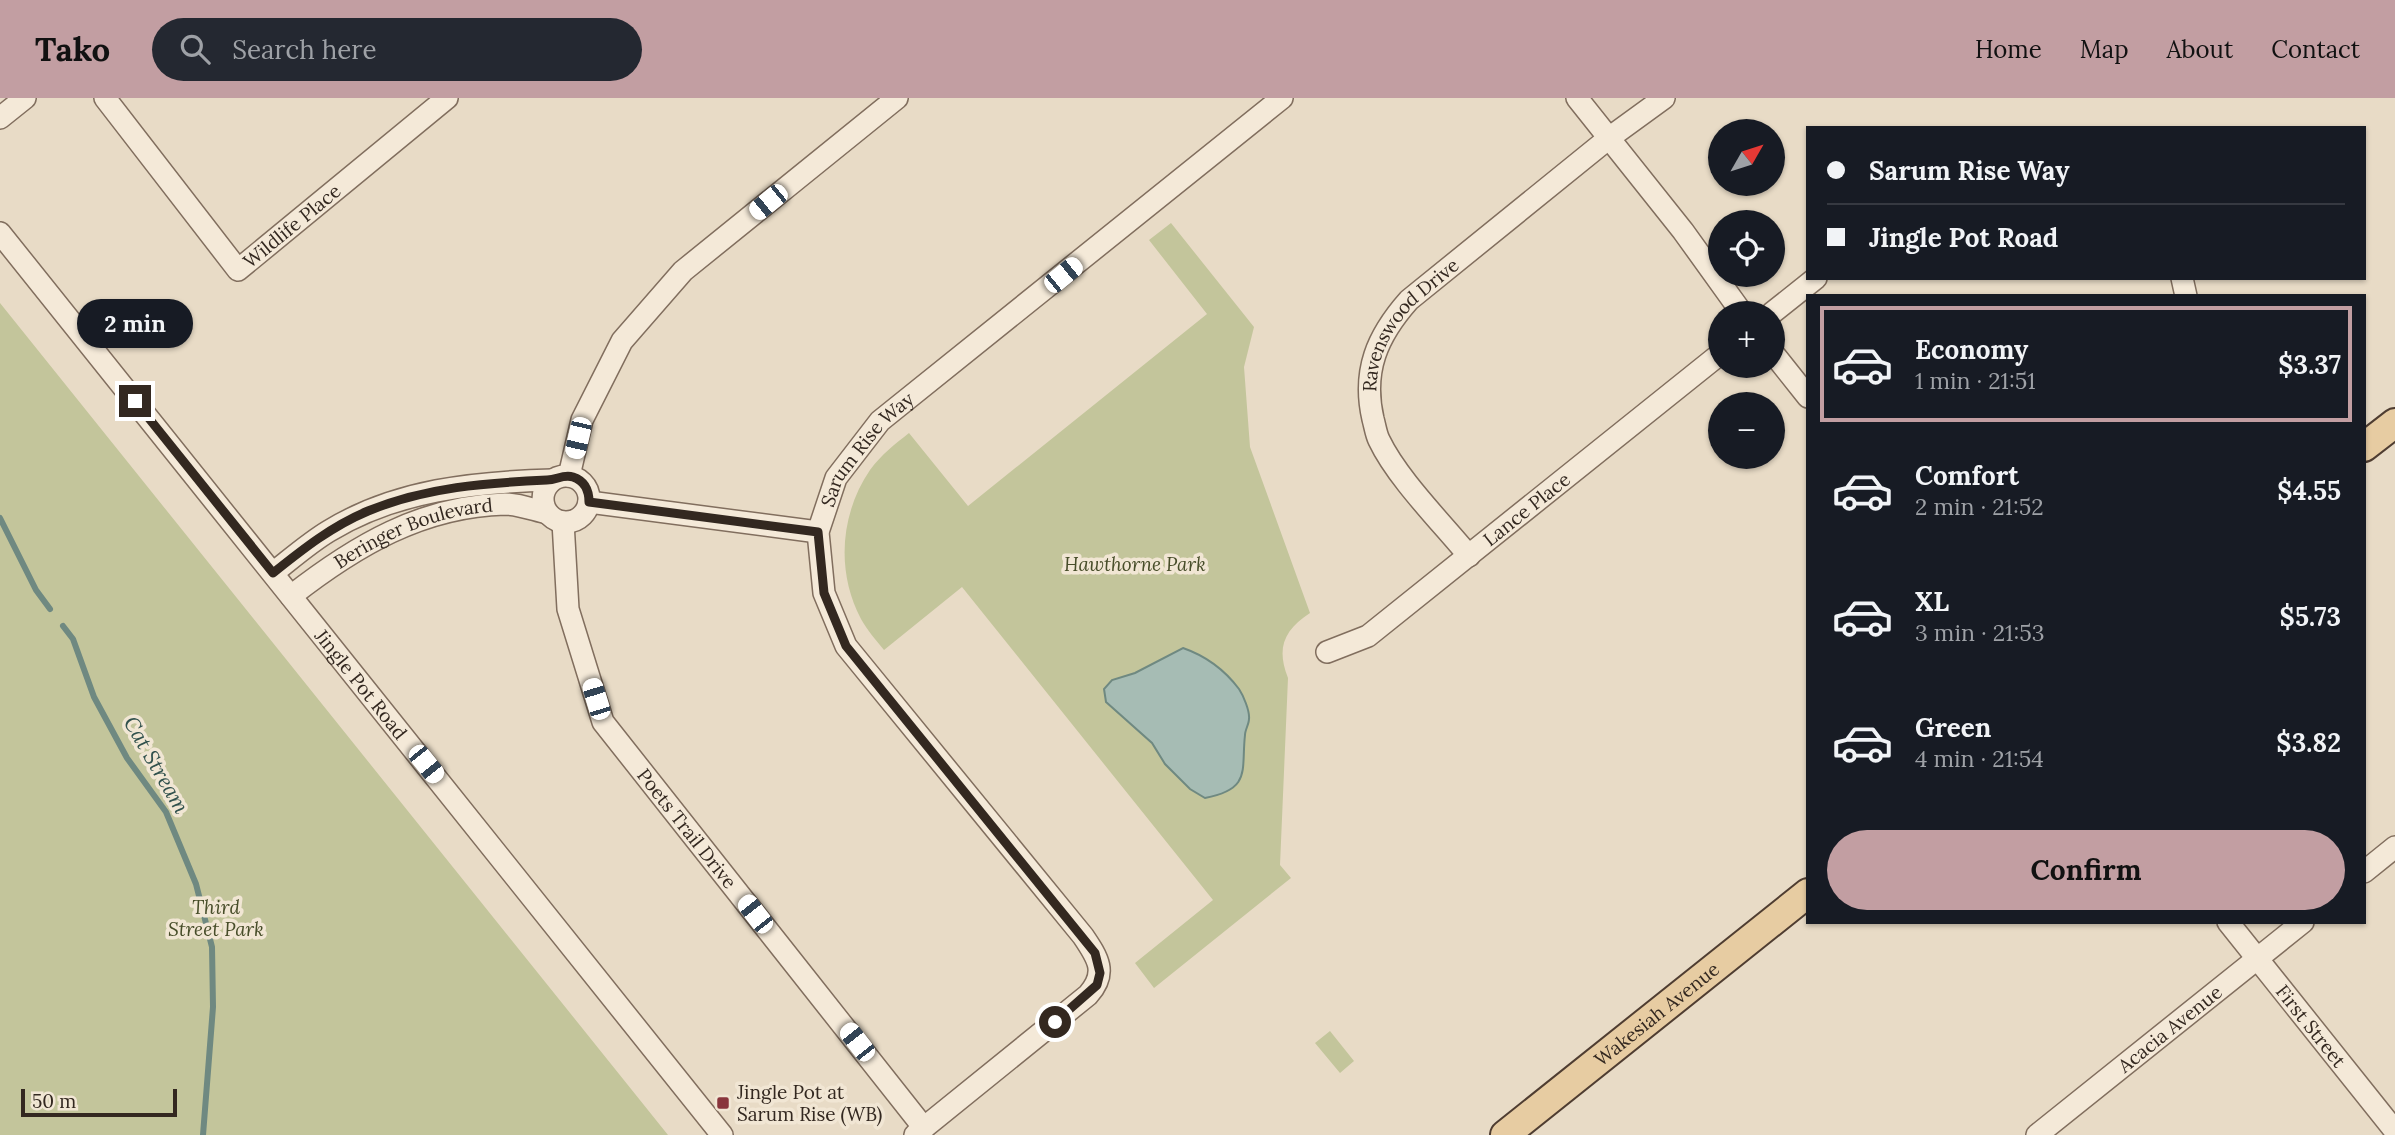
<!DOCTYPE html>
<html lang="en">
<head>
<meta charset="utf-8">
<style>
  body { margin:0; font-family:Lora,serif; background:#242831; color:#f1f3f6; height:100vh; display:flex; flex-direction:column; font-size:26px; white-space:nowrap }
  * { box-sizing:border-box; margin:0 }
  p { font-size:23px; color:#9ea1a6 }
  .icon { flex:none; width:38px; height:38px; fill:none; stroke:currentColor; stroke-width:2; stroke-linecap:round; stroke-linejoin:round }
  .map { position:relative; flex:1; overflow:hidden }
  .details { position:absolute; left:1806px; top:196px; width:560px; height:630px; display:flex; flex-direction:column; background:#171b24; border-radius:0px; box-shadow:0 2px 5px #0004 }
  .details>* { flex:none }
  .banner { position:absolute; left:1806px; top:28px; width:560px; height:154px; border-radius:0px; box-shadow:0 2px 5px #0004; display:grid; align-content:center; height:154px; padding:0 21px; background:#171b24 }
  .needle { width:46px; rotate:51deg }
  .tools { position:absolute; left:1708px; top:21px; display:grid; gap:14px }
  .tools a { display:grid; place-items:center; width:77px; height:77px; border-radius:50%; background:#171b24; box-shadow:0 2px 5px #0004; font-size:35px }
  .scale { position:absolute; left:21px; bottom:18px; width:156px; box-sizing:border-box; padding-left:7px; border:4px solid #332820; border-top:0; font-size:19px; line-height:24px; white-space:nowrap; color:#332820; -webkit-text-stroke:5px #f1e6d4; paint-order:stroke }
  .end { position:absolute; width:32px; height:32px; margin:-16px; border:9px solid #332820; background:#fff; box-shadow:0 0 0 4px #fff }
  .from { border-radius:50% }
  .bubble { position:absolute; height:49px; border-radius:24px; background:#171b24; box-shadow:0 2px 5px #0004; font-size:23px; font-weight:700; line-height:49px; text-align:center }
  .car { position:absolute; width:21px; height:42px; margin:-21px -10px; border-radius:9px; box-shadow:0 0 5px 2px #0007; background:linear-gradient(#fff 24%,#345 0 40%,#fff 0 76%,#345 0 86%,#fff 0) }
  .banner b { display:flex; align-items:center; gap:24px; height:66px; font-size:26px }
  .banner b+b { border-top:2px solid #363941 }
  .banner i { width:18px; height:18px; background:#f1f3f6 }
  ul { padding:12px 0 0; list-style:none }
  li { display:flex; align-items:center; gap:21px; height:116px; margin:0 14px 10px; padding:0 7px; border:4px solid transparent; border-radius:0px }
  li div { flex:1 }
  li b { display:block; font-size:26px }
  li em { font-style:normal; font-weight:700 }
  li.selected { border-color:#c29ea2 }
  li>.icon { width:63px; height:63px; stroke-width:1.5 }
  .primary-button { display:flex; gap:14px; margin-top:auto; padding:14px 21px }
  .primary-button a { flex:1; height:80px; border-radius:42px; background:#c29ea2; color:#111; font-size:28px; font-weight:700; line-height:80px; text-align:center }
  header { display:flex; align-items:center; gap:42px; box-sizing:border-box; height:98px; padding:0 35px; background:#c29ea2; color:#111 }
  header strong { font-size:33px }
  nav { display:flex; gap:38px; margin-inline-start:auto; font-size:24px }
  .search { width:490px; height:63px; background:#242831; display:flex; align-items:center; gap:18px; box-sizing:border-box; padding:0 24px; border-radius:38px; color:#9ea1a6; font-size:26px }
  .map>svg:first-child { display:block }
  .green { fill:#c3c59b }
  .water { fill:#a6bcb4; stroke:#6f8981; stroke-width:2 }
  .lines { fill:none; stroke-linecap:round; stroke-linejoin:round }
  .stream { stroke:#6f8981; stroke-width:6 }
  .minor-casing { stroke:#816e5e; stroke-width:24 }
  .major-casing { stroke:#4f3d31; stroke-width:32 }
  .minor { stroke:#f4e9d8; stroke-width:21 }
  .major { stroke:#e7cca2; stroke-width:28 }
  .route { stroke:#332820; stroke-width:9 }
  .poi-dot { fill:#89353c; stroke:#f1e6d4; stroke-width:2.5 }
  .labels { text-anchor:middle; stroke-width:7; stroke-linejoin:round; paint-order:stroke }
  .street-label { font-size:19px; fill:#332820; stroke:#f1e6d4 }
  .park-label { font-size:19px; font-style:italic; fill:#474d29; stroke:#f1e6d4 }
  .poi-label { font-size:19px; fill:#332820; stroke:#f1e6d4; text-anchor:start }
  .water-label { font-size:21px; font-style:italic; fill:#31514d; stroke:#f1e6d4 }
</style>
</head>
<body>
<header>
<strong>Tako</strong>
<div class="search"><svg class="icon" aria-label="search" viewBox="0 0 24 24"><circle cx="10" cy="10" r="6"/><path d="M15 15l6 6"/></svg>Search here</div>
<nav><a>Home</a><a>Map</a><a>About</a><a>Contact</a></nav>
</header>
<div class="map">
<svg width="2395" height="1037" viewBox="0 0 2395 1037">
  <rect width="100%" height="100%" fill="#e8dbc6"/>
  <path class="green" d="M1171,125L1254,229L1244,269L1250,349L1310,515C1284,532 1276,550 1288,580L1280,767L1291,780L1154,890L1135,865L1213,802L962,489L884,552C876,542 867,532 861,521C836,474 840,416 870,372C881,357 895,346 909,335L968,408L1207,216L1149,142Z
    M0,205L668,1037H0Z
    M1330,933L1354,963L1340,975L1315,945Z"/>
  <path class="water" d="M1183,550C1206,558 1224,571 1239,591C1243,597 1250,613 1249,621C1249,626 1245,632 1245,637C1241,672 1252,691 1205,700L1190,691L1165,666L1152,645L1106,604L1104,591L1112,582L1135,575Z"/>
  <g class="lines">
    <path class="stream" d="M0,420L36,492L50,511
      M63,528L73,541L94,599L127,660L166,714L196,786L212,849L213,909L203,1037"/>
    <g class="minor-casing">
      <g id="minor">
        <path id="s1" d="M105,0L238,172L447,0"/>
        <path d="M1577,0L1683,133L1742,215"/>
        <path d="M0,20L25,0"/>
        <path id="s2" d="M0,135L722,1037"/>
        <path d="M2182,180L2186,198"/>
        <path d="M1772,215L1816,180"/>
        <path d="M1773,255L1808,299"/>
        <circle cx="566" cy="401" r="23"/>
        <path d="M569,378L582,322L622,243L683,173L897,0"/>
        <path d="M589,404L818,434"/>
        <path id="s3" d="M563,424L568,511L603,624L924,1030"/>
        <path id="s4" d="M1469,458C1441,424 1397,380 1379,342C1376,336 1375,328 1373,321C1362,273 1377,238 1409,202L1609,40L1664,0"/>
        <path d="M273,475C291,461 309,445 329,433C396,392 475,384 552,382"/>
        <path id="s5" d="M291,498C355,448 422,408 505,406C519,406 534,412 547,415"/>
        <path id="s6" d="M1327,554L1368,538L1720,256"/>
        <path d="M2364,774L2395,749"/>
        <path id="s7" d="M2228,824L2395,1033"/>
        <path id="s8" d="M915,1037L1088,897C1108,875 1098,860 1083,838L846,548L824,495L818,434L836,380L880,323L1282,0"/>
        <path id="s9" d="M2037,1037L2303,824"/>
      </g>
    </g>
    <g class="major-casing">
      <g id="major">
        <path d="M2364,349L2395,325"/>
        <path id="s10" d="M1505,1037L1808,795"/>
      </g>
    </g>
    <use href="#minor" class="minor"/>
    <use href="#major" class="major"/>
  </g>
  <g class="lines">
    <path class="route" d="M135,303L273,475C303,451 332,428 368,413C426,389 486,385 547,382C557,382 563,376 573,379C585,383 589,393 589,404L818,434L824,495L846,548L1095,855L1100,875L1097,887L1055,924"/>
  </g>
  <rect class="poi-dot" x="716" y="998" width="14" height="14" rx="3.5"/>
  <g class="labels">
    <g class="street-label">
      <text dy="7" stroke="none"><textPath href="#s1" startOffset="287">Wildlife Place</textPath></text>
      <text dy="7" stroke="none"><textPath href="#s4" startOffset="278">Ravenswood Drive</textPath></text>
      <text dy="7" stroke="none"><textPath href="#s8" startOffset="880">Sarum Rise Way</textPath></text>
      <text dy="7" stroke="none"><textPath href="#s6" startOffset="247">Lance Place</textPath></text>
      <text dy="7" stroke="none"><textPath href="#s5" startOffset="140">Beringer Boulevard</textPath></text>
      <text dy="7" stroke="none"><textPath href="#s2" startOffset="578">Jingle Pot Road</textPath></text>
      <text dy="7" stroke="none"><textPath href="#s3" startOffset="341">Poets Trail Drive</textPath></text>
      <text dy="7" stroke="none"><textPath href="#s10" startOffset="194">Wakesiah Avenue</textPath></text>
      <text dy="7" stroke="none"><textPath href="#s7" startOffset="133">First Street</textPath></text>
      <text dy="7" stroke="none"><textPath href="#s9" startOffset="170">Acacia Avenue</textPath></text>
    </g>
    <g class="park-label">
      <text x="1135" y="473">Hawthorne Park</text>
      <text x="216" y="816">Third<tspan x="216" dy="22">Street Park</tspan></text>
    </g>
    <g class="poi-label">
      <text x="737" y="1001">Jingle Pot at<tspan x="737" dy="22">Sarum Rise (WB)</tspan></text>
    </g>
    <g class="water-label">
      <text transform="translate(156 667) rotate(60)" y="7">Cat Stream</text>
    </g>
  </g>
</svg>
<div class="tools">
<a><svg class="needle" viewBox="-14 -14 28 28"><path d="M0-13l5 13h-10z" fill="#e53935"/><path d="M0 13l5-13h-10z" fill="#9ea1a6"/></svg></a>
<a><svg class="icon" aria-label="locate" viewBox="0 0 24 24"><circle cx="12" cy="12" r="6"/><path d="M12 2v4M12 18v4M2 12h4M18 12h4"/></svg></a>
<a>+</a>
<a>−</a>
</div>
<div class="scale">50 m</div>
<i class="end from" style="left:1055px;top:924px"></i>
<i class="end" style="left:135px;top:303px"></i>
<div class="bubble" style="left:77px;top:201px;width:116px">2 min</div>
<i class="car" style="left:768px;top:104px;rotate:231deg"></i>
<i class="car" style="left:1063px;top:177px;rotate:51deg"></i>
<i class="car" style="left:578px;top:340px;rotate:193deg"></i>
<i class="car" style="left:596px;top:601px;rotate:343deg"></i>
<i class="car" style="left:426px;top:666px;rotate:141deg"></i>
<i class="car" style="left:755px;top:816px;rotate:322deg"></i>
<i class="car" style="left:857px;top:944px;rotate:322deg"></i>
<div class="banner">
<b><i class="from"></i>Sarum Rise Way</b>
<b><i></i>Jingle Pot Road</b>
</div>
<section class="details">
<ul>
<li class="selected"><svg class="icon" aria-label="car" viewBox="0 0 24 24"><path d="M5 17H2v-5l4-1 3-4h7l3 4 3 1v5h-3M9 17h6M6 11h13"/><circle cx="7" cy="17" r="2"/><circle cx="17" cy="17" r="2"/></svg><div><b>Economy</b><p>1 min · 21:51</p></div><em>$3.37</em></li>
<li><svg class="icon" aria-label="car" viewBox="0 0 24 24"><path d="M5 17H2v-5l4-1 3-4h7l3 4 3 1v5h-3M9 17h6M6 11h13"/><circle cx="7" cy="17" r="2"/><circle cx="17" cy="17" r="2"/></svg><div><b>Comfort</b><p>2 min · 21:52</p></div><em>$4.55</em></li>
<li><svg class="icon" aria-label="car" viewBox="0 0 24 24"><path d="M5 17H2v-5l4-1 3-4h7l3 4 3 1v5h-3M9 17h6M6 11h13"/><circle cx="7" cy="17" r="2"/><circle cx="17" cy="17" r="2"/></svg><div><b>XL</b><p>3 min · 21:53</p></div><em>$5.73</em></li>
<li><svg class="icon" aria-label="car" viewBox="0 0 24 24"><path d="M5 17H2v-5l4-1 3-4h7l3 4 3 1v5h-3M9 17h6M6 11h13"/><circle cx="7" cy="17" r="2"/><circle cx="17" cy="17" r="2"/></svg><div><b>Green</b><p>4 min · 21:54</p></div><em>$3.82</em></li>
</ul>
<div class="primary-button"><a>Confirm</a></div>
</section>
</div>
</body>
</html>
